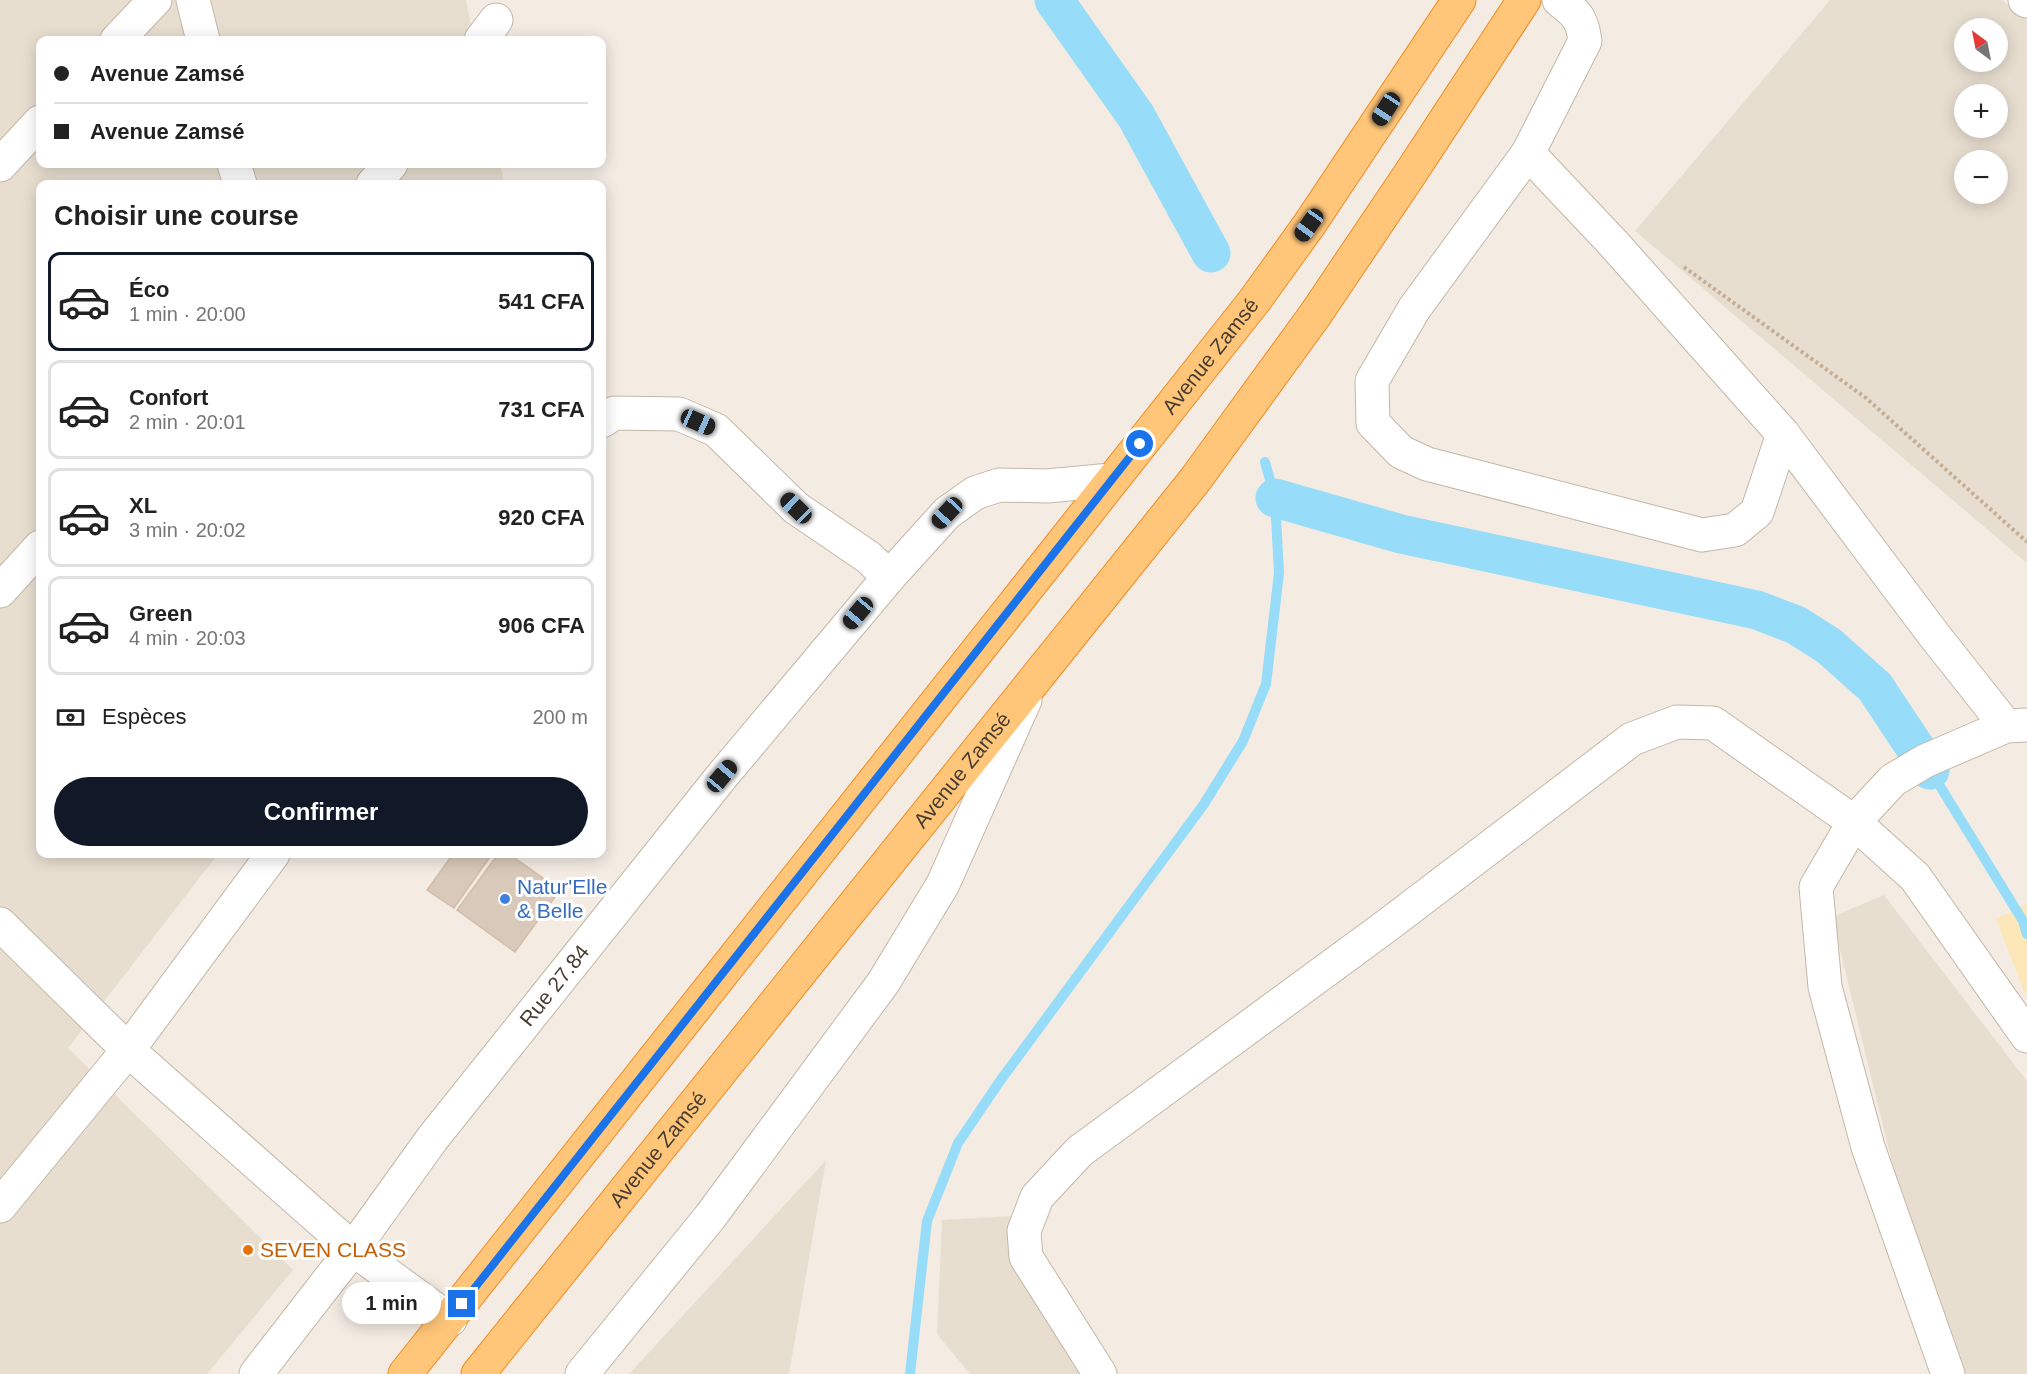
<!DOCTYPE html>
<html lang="fr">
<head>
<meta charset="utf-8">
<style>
  body { margin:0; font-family:Helvetica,sans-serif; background:#f2f2f2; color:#222; height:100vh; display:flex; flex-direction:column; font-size:22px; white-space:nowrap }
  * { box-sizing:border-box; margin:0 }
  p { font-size:20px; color:#767676 }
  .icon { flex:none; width:33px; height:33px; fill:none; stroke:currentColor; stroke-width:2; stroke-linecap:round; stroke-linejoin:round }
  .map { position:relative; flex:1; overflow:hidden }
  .panel { position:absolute; left:36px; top:180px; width:570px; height:678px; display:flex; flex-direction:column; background:#fff; border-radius:12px; box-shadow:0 3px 15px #0003 }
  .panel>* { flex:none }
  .hud { position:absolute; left:36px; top:36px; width:570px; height:132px; border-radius:12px; box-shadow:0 3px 15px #0003; display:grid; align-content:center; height:132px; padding:0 18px; background:#fff }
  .needle { width:39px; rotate:328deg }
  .buttons { position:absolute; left:1954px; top:18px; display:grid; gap:12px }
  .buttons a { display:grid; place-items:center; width:54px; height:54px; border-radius:50%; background:#fff; box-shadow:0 3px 15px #0003; font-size:30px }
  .end { position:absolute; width:27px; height:27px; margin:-14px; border:8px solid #1a73e8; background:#fff; box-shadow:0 0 0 3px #fff }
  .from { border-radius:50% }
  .bubble { position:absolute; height:42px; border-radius:21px; background:#fff; box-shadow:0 3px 15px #0003; font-size:20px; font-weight:600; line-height:42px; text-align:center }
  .car { position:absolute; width:18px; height:36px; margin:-18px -9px; border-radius:8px; box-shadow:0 0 4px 2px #0007; background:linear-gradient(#222 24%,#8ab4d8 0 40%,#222 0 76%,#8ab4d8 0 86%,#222 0) }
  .hud b { display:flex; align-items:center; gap:21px; height:57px; font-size:22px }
  .hud b+b { border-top:2px solid #e0e0e0 }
  .hud i { width:15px; height:15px; background:#222 }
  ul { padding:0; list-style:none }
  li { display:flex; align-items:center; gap:18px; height:99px; margin:0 12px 9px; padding:0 6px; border:3px solid #e0e0e0; border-radius:12px }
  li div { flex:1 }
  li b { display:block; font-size:22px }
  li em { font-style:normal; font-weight:600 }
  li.current { border-color:#111827 }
  li>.icon { width:54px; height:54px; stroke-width:1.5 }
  h2 { padding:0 18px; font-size:27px; line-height:72px }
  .pay { display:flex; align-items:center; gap:15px; height:66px; padding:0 18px; font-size:22px }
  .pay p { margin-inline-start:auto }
  .action { display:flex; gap:12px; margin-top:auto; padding:12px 18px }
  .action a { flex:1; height:69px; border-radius:36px; background:#111827; color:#fff; font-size:24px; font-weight:600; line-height:69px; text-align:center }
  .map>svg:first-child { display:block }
  .residential { fill:#e8ded0; fill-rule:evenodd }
  .sand { fill:#fde7b9 }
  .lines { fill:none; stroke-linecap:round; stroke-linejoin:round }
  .stream { stroke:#97dcf8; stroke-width:10 }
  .canal { stroke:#97dcf8; stroke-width:39 }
  .building { fill:#d9c9ba; stroke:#d2bda9; stroke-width:1.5 }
  .minor-casing { stroke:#c3b6a7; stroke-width:35 }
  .trunk-casing { stroke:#ef8b21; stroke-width:35 }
  .path { stroke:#c3ad94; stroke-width:4; stroke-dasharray:3 3; stroke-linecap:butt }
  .minor { stroke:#fff; stroke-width:33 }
  .trunk { stroke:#ffc579; stroke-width:33 }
  .route { stroke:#1a73e8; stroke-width:8 }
  .shop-dot { fill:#3f7fe0; stroke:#fff; stroke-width:2 }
  .food-dot { fill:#e8710a; stroke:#fff; stroke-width:2 }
  .labels { text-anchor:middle; stroke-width:6; stroke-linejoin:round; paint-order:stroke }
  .street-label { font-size:21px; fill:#463c32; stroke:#fff }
  .shop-label { font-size:21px; fill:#366cbe; stroke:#fff; text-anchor:start }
  .food-label { font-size:21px; fill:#c56008; stroke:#fff; text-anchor:start }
</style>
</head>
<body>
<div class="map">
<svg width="2027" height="1374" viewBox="0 0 2027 1374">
  <rect width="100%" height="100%" fill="#f4ece3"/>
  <path class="residential" d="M0,0H466L474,40H40V164H500L504,184H40V854H218L68,1048L293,1270L207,1374H0Z
    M1830,0H2002L2027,21V563L1635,231ZM1965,28H1998V62H1965ZM1965,94H1998V128H1965ZM1965,160H1998V194H1965Z
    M1884,895L2027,1081V1374H1957L1904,1211L1832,917Z
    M826,1160L789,1374H629Z
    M1010,1216L1104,1374H970L937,1334L942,1220Z"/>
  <path class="sand" d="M2027,904V999L1996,919Z"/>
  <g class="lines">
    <path class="stream" d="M1930,770L2023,921L2027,934
      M910,1374L927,1221L958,1143L1000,1081L1204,804L1243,741L1266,684L1279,573L1275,498L1265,462"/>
    <path class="canal" d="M1054,0L1136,116L1211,253
      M1275,498L1401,534L1757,610L1796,625L1829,646L1875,687L1930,770"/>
  </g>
  <path class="building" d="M453,854H492L454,908L427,890Z
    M498,854H509L560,890L515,952L457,910Z"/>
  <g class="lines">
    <g class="minor-casing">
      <g id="minor">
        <path d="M193,0L203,40"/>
        <path d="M1559,0C1577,14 1582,18 1585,41L1528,153L1414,309L1372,381L1373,423L1401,452L1427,464L1702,535L1735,530L1757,512L1783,434"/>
        <path d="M2025,0L2027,1"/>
        <path d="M117,40L155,0"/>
        <path d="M481,40L496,20"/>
        <path d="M1528,153L1613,243L1783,434L1934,635L2006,726"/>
        <path d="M234,164L240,184"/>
        <path d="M0,165L40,122"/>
        <path d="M373,184L391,164"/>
        <path d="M602,421L614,413L679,414L716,430L796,508L868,557L889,577L947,513L975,493L999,485L1047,486L1111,480"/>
        <path d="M0,591L40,547"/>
        <path d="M0,924L128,1050L353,1249L450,1320"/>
        <path d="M0,1206L128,1050L273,854"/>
        <path id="s1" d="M256,1374L353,1249L432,1139L722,776L889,577"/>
        <path d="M582,1374L710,1217L883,983L943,884L1025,700"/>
        <path d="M1100,1374L1026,1257L1024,1231L1037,1197L1080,1151L1385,927L1632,739L1677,722L1713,723L1854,822L1915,877L2027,1036"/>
        <path d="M1948,1374L1868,1147L1825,987L1816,887L1854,822L1893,780L1925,761L2006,726L2027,725"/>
      </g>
    </g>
    <g class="trunk-casing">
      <g id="trunk">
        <path id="s2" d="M405,1374L1255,300L1309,225L1459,0"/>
        <path id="s3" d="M478,1374L1195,480L1315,315L1410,174L1524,0"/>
      </g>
    </g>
    <path class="path" d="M1684,267L1866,398L2027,542"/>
    <use href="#minor" class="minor"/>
    <use href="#trunk" class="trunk"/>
  </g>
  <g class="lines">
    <path class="route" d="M462,1304L1140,444"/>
  </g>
  <circle class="shop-dot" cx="505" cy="899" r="6"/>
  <circle class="food-dot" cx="248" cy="1250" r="6"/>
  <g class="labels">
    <g class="street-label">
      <text dy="7" stroke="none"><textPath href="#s2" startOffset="1298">Avenue Zamsé</textPath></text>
      <text dy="7" stroke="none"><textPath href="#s3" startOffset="774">Avenue Zamsé</textPath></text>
      <text dy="7" stroke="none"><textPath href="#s1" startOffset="490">Rue 27.84</textPath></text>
      <text dy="7" stroke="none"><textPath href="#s3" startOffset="288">Avenue Zamsé</textPath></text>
    </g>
    <g class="shop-label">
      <text x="517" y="894">Natur'Elle<tspan x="517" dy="24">&amp; Belle</tspan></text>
    </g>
    <g class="food-label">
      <text x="260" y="1257">SEVEN CLASS</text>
    </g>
  </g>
</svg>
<div class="buttons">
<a><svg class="needle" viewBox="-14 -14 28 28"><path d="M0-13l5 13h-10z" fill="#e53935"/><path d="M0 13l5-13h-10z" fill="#767676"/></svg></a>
<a>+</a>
<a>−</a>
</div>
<i class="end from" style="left:1140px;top:444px"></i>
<i class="end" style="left:462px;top:1304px"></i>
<div class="bubble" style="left:342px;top:1282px;width:99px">1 min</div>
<i class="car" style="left:1386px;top:109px;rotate:213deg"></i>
<i class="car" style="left:1309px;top:225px;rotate:216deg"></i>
<i class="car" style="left:698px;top:422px;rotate:114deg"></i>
<i class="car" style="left:796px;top:508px;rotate:314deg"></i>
<i class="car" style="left:947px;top:513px;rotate:223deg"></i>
<i class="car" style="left:858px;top:613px;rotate:220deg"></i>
<i class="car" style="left:722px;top:776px;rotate:40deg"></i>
<div class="hud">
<b><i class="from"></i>Avenue Zamsé</b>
<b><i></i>Avenue Zamsé</b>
</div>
<section class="panel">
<h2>Choisir une course</h2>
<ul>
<li class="current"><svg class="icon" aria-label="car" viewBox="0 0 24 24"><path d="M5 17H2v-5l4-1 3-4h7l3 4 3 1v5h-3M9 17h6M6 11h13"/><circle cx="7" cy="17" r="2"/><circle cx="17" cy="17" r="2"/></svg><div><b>Éco</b><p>1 min · 20:00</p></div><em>541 CFA</em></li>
<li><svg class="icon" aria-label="car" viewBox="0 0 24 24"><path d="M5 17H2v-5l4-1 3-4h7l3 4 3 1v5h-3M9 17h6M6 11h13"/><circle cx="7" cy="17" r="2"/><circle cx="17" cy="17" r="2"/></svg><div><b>Confort</b><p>2 min · 20:01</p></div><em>731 CFA</em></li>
<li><svg class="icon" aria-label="car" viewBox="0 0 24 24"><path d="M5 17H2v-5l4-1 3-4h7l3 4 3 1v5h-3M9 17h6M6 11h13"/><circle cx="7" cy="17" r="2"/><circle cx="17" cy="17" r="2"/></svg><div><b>XL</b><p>3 min · 20:02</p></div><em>920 CFA</em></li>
<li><svg class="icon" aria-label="car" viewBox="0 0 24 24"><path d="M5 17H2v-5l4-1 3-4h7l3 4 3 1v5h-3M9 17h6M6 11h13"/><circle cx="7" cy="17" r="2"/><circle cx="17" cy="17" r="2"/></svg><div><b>Green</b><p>4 min · 20:03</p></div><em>906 CFA</em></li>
</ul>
<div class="pay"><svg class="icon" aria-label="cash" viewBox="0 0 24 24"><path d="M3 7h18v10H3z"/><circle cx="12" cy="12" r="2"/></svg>Espèces<p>200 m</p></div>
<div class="action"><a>Confirmer</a></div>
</section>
</div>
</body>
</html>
